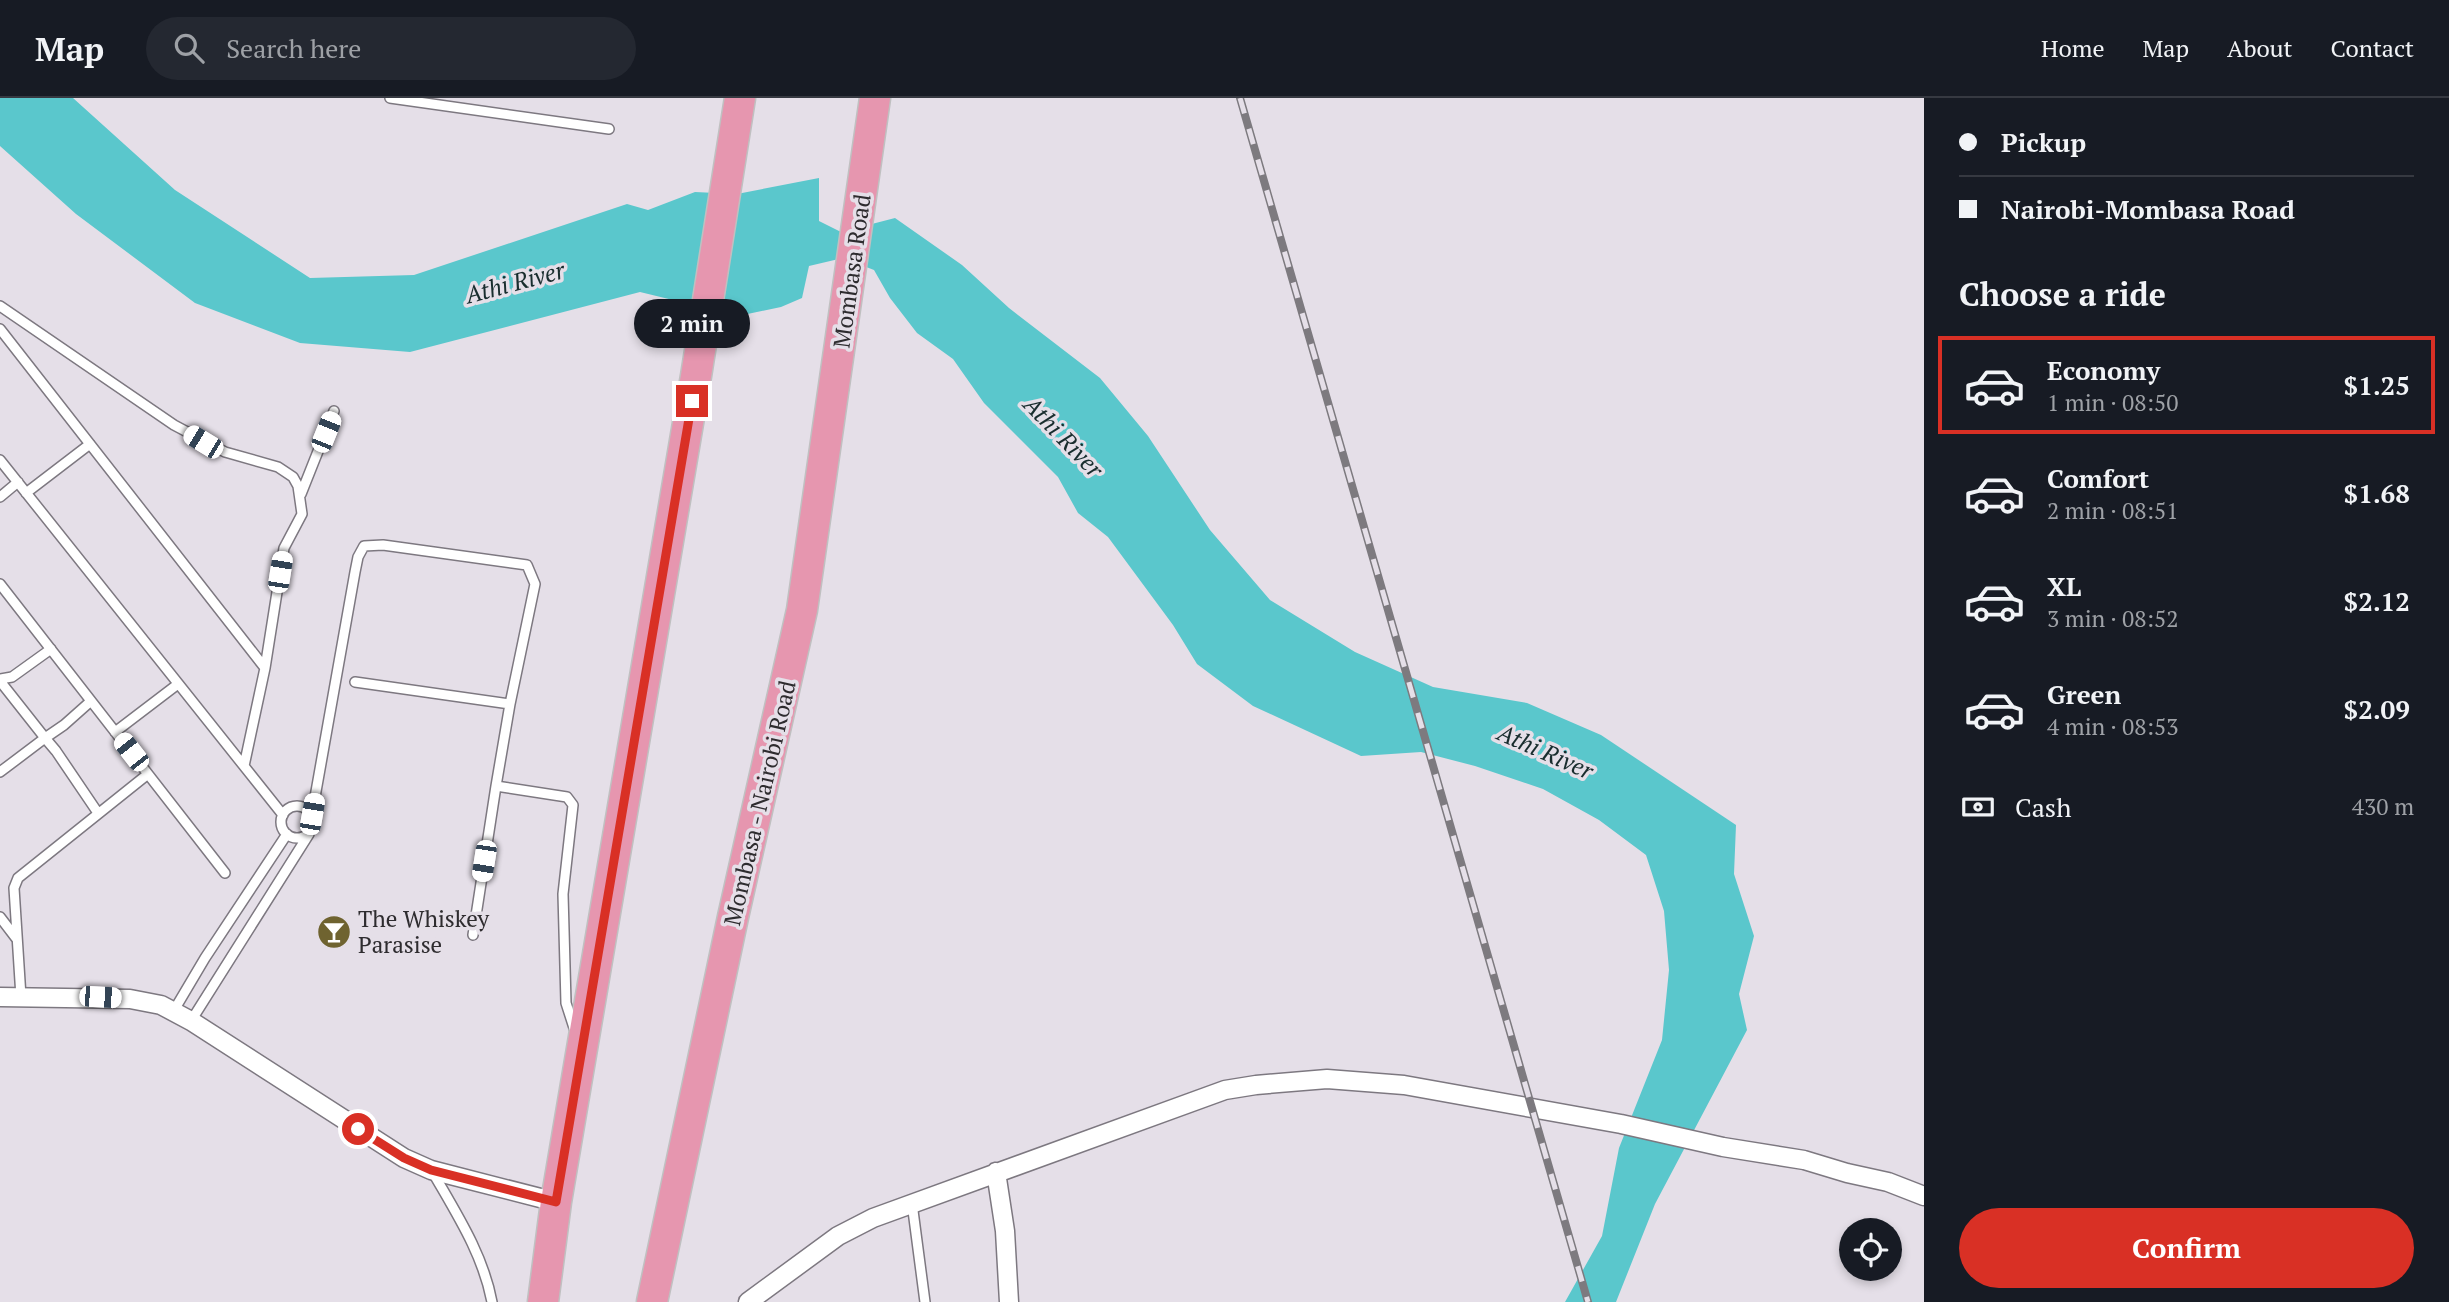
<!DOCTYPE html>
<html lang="en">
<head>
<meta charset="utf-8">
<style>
  body { margin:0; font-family:"PT Serif",serif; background:#242831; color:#f1f3f6; height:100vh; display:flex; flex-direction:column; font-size:26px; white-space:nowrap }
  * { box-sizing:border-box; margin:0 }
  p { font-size:23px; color:#9ea1a6 }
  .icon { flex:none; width:38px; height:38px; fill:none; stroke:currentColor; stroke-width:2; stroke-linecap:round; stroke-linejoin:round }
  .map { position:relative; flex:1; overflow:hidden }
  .side { display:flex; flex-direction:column; background:#171b24; width:525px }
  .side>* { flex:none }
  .guide { display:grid; align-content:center; height:154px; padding:0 35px; background:#171b24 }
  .buttons { position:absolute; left:1839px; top:1120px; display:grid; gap:14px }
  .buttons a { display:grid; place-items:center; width:63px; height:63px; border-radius:50%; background:#171b24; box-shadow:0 4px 10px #0003; font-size:35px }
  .end { position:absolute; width:32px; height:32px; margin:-16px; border:9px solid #d93025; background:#fff; box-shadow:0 0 0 4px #fff }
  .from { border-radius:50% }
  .bubble { position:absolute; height:49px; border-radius:24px; background:#171b24; box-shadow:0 4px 10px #0003; font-size:23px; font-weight:700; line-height:49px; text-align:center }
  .car { position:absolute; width:21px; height:42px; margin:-21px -10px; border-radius:9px; box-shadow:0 0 5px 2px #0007; background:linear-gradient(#fff 24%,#345 0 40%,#fff 0 76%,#345 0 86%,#fff 0) }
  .guide b { display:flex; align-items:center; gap:24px; height:66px; font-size:26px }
  .guide b+b { border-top:2px solid #363941 }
  .guide i { width:18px; height:18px; background:#f1f3f6 }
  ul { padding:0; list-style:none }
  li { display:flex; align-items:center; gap:21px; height:98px; margin:0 14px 10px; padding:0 21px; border:4px solid transparent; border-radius:0px }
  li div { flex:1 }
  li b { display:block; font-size:26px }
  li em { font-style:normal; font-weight:700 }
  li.selected { border-color:#d93025 }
  li>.icon { width:63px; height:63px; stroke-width:1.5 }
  h2 { padding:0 35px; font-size:32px; line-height:84px }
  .pay { display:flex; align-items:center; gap:18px; height:77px; padding:0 35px; font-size:26px }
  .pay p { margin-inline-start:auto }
  .cta { display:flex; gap:14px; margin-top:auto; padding:14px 35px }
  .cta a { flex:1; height:80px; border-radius:42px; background:#d93025; color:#fff; font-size:28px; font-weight:700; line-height:80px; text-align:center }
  header { display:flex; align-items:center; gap:42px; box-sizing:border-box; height:98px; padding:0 35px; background:#171b24; border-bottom:2px solid #363941 }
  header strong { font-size:33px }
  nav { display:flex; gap:38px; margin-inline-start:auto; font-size:24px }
  .search { width:490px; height:63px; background:#242831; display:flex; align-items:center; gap:18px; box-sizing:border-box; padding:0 24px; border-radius:38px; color:#9ea1a6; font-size:26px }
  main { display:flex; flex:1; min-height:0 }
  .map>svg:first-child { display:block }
  .water { fill:#5ac7cc }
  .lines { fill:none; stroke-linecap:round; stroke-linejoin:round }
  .service-casing { stroke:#7d7880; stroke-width:12 }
  .minor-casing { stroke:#7d7880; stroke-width:21 }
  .trunk-casing { stroke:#c0c0c1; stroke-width:33 }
  .service { stroke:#fff; stroke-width:9 }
  .minor { stroke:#fff; stroke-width:18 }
  .trunk { stroke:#e696af; stroke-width:30 }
  .rail-casing { stroke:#7d7a7f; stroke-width:8 }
  .rail { stroke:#e5dfe8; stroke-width:5; stroke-dasharray:16; stroke-linecap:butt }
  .route { stroke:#d93025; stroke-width:9 }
  .labels { text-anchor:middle; stroke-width:7; stroke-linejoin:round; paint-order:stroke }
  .street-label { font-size:23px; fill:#2e2c2f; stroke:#e5dfe8 }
  .poi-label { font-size:23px; fill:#2e2c2f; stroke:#e5dfe8; text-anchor:start }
  .water-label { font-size:24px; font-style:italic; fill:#192d2e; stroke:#e5dfe8 }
</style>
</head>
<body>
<header>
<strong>Map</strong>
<div class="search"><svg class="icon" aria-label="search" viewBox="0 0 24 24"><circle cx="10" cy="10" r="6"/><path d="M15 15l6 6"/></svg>Search here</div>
<nav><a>Home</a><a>Map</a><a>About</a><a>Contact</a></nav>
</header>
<main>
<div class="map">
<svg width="1924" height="1204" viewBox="0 0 1924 1204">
  <rect width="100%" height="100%" fill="#e5dfe8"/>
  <path class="water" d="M0,0H73L175,92L310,180L414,177L627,106L648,112L695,94L737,96L819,80V123L841,134L895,120L962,167L1009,210L1100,280L1148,338L1210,432L1270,502L1355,554L1433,589L1527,605L1601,637L1736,727L1734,776L1754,838L1739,896L1747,932L1655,1106L1616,1204H1565L1602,1138L1619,1050L1662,942L1669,872L1664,813L1646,757L1599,722L1543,691L1475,668L1421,654L1361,658L1253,608L1197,566L1173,527L1108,439L1078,415L1058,379L984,305L953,261L917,235L890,200L874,172L843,160L809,168L802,200L781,209L691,228L677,203L640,194L410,254L300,245L195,205L76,116L0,48Z"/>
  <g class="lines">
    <g class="service-casing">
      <path id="service" d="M390,0L609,31
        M0,208L174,327L225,354L278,369L293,379L298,388L302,416L284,450L265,570L244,668
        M0,231L265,570
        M0,362L283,717
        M26,395L90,346
        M301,396L334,313
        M0,399L18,384
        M0,486L225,775
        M0,581L12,579L51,551
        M0,583L45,640L0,674
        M355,584L510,606
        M91,603L64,627L45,640L56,653L98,715
        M115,634L178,586
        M281 724a16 16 0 1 1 32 0a16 16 0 1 1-32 0Z
        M312,716L355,474L358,459L364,448L383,447L527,467L535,486L510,606L496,688
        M0,819L16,840
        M473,837L496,688L567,699L573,707L563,796L566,905L575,933
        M21,899L14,790L18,780L148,676
        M173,914L205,860L287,736
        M191,923L309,736
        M432,1073C456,1115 483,1156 492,1204
        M912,1105L925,1204"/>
    </g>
    <g class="minor-casing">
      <path id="minor" d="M0,899L130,901L161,907L191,923L404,1060L431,1072L556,1104
        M996,1074L1005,1133L1009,1204
        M748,1204L838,1138L873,1120L1225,992L1256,987L1327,981L1404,987L1621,1026L1723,1049L1804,1062L1847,1075L1888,1084L1924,1098"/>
    </g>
    <g class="trunk-casing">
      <path id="trunk" d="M543,1204L556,1104L696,278L740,0
        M652,1204L733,819L802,512L875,0"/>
    </g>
    <use href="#service" class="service"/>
    <use href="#minor" class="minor"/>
    <use href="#trunk" class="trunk"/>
    <g class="rail-casing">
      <path id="rail" d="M1240,0L1588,1204"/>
    </g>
    <use href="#rail" class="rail"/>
  </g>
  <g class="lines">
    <path class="route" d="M358,1031L404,1060L431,1072L556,1104L692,303"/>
  </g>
  <defs>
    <g id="bar-disc" transform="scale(1.75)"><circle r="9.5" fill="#6f6330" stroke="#e5dfe8"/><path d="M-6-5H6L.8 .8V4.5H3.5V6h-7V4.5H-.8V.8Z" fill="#fff"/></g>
  </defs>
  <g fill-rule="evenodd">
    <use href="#bar-disc" x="334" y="834"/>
  </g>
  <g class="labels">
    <g class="street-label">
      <text transform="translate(852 173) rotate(-82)" y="8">Mombasa Road</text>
      <text transform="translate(760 705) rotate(-77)" y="8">Mombasa - Nairobi Road</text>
    </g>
    <g class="poi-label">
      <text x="358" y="829">The Whiskey<tspan x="358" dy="26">Parasise</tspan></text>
    </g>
    <g class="water-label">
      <text transform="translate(515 185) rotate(-15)" y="8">Athi River</text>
      <text transform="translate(1063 339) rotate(46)" y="8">Athi River</text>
      <text transform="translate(1545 654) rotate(24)" y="8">Athi River</text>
    </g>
  </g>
</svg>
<div class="buttons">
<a><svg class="icon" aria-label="locate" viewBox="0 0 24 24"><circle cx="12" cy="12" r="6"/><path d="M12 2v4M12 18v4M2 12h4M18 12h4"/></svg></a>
</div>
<i class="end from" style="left:358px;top:1031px"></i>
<i class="end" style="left:692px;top:303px"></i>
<div class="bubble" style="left:634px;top:201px;width:116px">2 min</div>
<i class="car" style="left:326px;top:334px;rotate:22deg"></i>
<i class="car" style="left:203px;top:344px;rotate:301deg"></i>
<i class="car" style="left:280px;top:474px;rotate:9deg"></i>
<i class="car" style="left:131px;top:654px;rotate:322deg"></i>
<i class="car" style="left:312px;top:716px;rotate:10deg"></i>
<i class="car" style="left:484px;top:763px;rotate:189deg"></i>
<i class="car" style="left:100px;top:899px;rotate:93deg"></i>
</div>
<section class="side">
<div class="guide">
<b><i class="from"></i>Pickup</b>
<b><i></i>Nairobi-Mombasa Road</b>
</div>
<h2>Choose a ride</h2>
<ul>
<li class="selected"><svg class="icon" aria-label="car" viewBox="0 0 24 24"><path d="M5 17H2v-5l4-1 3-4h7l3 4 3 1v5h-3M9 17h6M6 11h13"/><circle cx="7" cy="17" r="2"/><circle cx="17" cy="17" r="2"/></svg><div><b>Economy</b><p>1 min · 08:50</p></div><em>$1.25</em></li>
<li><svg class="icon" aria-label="car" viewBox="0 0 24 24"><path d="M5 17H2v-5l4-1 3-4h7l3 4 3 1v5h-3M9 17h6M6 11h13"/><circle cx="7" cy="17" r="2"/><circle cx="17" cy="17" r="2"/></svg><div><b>Comfort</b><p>2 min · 08:51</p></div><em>$1.68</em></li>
<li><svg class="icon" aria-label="car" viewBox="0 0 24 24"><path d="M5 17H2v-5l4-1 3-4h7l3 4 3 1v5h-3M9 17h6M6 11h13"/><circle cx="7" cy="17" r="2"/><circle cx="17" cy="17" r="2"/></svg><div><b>XL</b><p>3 min · 08:52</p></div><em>$2.12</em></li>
<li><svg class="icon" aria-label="car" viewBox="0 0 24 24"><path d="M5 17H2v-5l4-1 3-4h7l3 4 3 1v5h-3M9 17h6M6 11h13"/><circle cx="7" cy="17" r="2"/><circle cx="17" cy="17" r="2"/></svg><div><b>Green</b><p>4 min · 08:53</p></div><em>$2.09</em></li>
</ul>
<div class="pay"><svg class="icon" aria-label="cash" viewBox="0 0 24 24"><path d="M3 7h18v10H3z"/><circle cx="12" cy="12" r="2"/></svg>Cash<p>430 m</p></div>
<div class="cta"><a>Confirm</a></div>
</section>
</main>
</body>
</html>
